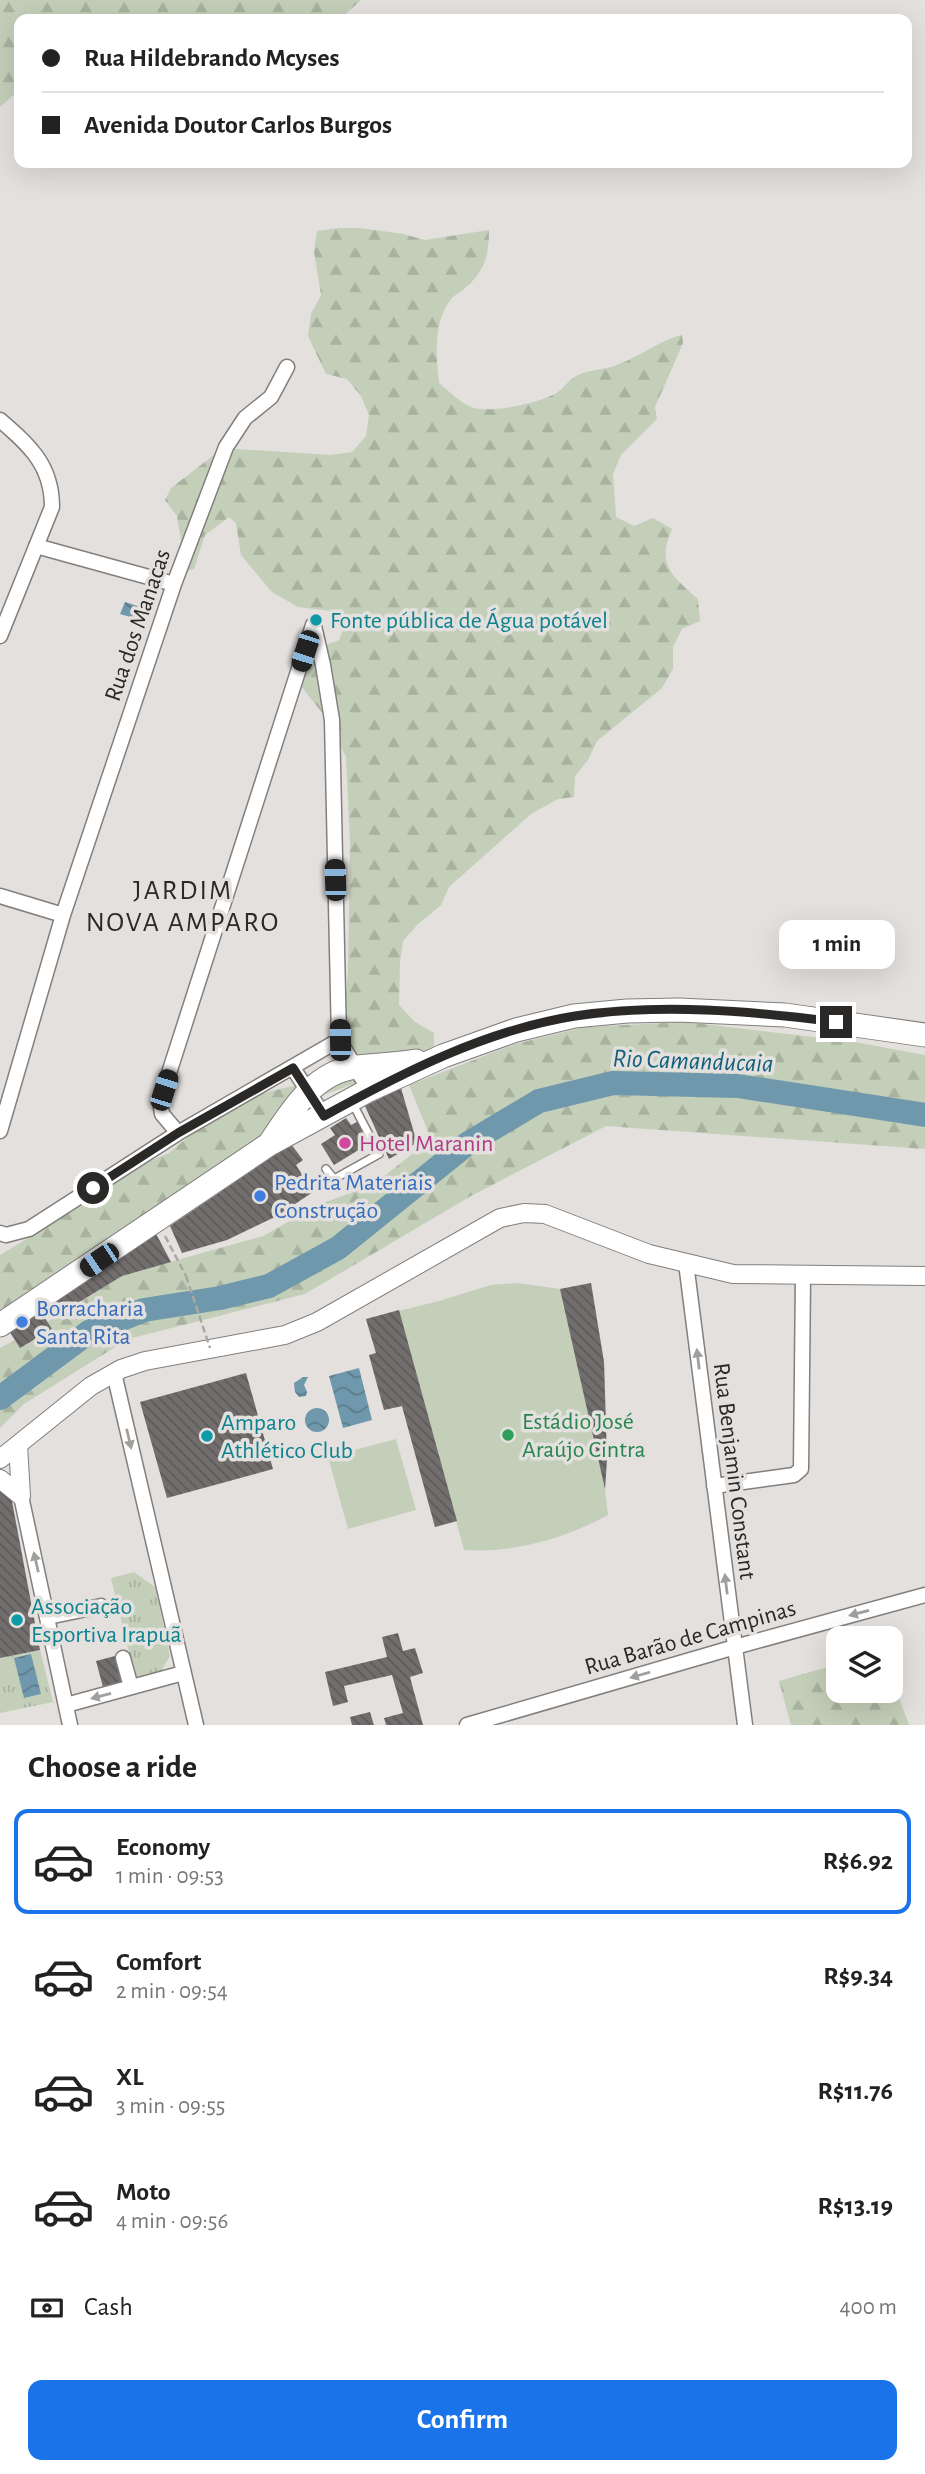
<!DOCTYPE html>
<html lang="en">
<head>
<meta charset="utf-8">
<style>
  body { margin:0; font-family:"Alegreya Sans",sans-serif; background:#f2f2f2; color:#222; height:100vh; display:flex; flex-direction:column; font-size:26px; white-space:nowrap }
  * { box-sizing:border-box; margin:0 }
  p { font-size:23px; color:#767676 }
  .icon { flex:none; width:38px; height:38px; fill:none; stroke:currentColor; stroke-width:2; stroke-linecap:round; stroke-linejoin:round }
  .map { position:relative; height:1725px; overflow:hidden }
  .side { display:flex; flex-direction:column; background:#fff; flex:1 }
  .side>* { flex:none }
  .hud { position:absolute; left:14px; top:14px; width:898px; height:154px; border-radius:14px; box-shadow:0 7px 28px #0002; display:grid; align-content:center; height:154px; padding:0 28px; background:#fff }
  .buttons { position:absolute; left:826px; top:1626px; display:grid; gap:14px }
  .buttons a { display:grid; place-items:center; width:77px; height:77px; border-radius:14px; background:#fff; box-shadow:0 7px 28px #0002; font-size:35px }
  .end { position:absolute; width:32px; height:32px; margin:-16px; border:9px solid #2a2928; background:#fff; box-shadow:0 0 0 4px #fff }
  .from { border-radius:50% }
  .bubble { position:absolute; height:49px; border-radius:14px; background:#fff; box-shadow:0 7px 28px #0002; font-size:23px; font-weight:700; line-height:49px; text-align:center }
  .car { position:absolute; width:21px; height:42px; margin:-21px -10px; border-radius:9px; box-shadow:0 0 5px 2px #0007; background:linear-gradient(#222 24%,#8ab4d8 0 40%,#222 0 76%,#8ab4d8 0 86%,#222 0) }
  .hud b { display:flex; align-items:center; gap:24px; height:66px; font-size:26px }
  .hud b+b { border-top:2px solid #e0e0e0 }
  .hud i { width:18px; height:18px; background:#222 }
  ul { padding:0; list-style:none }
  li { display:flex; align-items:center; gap:21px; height:105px; margin:0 14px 10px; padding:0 14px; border:4px solid transparent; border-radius:14px }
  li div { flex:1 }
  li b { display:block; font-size:26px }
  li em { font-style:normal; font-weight:700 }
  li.selected { border-color:#1a73e8 }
  li>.icon { width:63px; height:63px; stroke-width:1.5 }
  h2 { padding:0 28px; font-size:32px; line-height:84px }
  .pay { display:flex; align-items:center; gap:18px; height:77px; padding:0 28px; font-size:26px }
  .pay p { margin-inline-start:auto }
  .cta { display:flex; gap:14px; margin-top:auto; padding:14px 28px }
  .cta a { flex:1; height:80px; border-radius:14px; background:#1a73e8; color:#fff; font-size:28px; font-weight:700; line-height:80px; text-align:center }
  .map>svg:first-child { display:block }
  .grass { fill:url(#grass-tufts) }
  .forest { fill:url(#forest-firs) }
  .garden { fill:#c3cfb9 }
  .water { fill:url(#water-waves) }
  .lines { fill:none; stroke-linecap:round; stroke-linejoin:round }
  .river { stroke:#6f98ac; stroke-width:24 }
  .building { fill:url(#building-back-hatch) }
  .service-casing { stroke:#827f7d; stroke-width:10 }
  .minor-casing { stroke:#827f7d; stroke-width:17 }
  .tertiary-casing { stroke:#827f7d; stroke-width:20 }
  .primary-casing { stroke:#827f7d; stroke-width:25 }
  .path { stroke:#aba9a7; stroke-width:2.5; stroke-dasharray:7 3.5; stroke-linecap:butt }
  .service { stroke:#fff; stroke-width:7 }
  .minor { stroke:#fff; stroke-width:14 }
  .tertiary { stroke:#fff; stroke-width:18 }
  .primary { stroke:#fff; stroke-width:23 }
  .path-bridge { stroke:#aba9a7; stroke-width:2.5; stroke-dasharray:7 3.5; stroke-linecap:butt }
  .oneway { fill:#9f9f9e }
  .route { stroke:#2a2928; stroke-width:9 }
  .culture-dot { fill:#0f9aa8; stroke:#e3e0de; stroke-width:2.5 }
  .hotel-dot { fill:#d1479c; stroke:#e3e0de; stroke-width:2.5 }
  .shop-dot { fill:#3f7fe0; stroke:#e3e0de; stroke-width:2.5 }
  .leisure-dot { fill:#2e9e5b; stroke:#e3e0de; stroke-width:2.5 }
  .labels { text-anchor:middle; stroke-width:7; stroke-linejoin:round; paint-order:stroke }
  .culture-label { font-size:24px; fill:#0d838f; stroke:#e3e0de; text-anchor:start }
  .street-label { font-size:24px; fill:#2a2928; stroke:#e3e0de }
  .hotel-label { font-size:24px; fill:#b23c85; stroke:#e3e0de; text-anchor:start }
  .shop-label { font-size:24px; fill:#366cbe; stroke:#e3e0de; text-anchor:start }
  .leisure-label { font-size:24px; fill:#27864d; stroke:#e3e0de; text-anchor:start }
  .water-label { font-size:26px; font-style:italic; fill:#13607d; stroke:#e3e0de }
  .quarter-label { font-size:28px; letter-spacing:2px; fill:#2a2928; stroke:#e3e0de }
</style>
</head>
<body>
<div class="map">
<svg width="925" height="1725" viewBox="0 0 925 1725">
  <defs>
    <pattern id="grass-tufts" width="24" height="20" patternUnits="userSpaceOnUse" patternTransform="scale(1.75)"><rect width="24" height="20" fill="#c3cfb9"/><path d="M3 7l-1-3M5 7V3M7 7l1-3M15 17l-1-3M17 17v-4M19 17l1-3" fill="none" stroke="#a8b29f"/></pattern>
    <pattern id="forest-firs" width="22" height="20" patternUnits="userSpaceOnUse" patternTransform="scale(1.75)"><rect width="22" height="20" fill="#c3cfb9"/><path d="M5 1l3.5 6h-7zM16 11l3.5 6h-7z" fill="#a8b29f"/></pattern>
    <pattern id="water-waves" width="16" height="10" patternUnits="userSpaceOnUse" patternTransform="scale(1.75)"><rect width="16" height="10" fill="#6f98ac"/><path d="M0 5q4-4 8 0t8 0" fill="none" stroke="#5b7c8c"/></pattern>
    <pattern id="building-back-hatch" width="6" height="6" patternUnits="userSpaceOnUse" patternTransform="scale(1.75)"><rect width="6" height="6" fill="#726e6d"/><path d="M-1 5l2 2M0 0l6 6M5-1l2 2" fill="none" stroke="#5e5a5a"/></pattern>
  </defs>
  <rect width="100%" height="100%" fill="#e3e0de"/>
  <path class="grass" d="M134,1572L155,1587L170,1656L161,1671L135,1677L111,1578Z
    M40,1650L53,1702L0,1713V1658Z"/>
  <path class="forest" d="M0,0H361L340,19H19V90L0,107Z
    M339,228H360L403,234L425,240L489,230C489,255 485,271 465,288C461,292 456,294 452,298C433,320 436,357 439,383C449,391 461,404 474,408C493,413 541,403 558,392C565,387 569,379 578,375C591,369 606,370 619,364C641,356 660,340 682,335L683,343L655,407L657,419L621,455L613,474L616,517L634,526L653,518L672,529C656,564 672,576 698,599L700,621L682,629L673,647V669L662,688L597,741L588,760L575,776L574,797L558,799L531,814L449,887L441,905L417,925L403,941L400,962L399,1005L415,1022L434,1033V1046L406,1065L323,1095L271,1141L0,1315V1255L81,1206L123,1172L169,1153L195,1131L251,1096L314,1081L344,1054L347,1032L339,1005L346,994L348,972L350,843L346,757L327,719L301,686L296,664V648L310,651L339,640L345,624L339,612L298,607L272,592L241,555L236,523L229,517L205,535L194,569L186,571L177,516L165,500L171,488L223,448L331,455L352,452L366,436L369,415L361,396L347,379L326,374L308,336L311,314L321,295L314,252L317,231Z
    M686,1022L855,1042L925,1055V1149L606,1126L471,1196L305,1294L128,1339L24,1404L0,1428V1348L31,1332L123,1275L263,1236L320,1204L373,1185L431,1139L409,1085L515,1044L585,1027Z
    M838,1664V1690H891V1676L909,1725H791L779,1681Z"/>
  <path class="garden" d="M517,1283L560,1289L591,1283L604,1362L607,1459L605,1491L608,1515C563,1539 515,1553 464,1550L456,1521L435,1527L402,1406L384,1410L369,1355L376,1353L366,1319L439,1301L491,1285Z
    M396,1439L416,1510L348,1529L328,1457Z"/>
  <path class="water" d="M125,602L147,609L144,621L120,614Z
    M359,1368L372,1420L343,1428L329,1376Z
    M303,1377H308L304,1385L307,1392L306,1396L299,1397L295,1392L294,1383Z
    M305 1420a12 12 0 1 1 24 0a12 12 0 1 1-24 0Z
    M31,1654L41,1694L24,1698L14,1658Z"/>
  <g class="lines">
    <path class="river" d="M0,1398L89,1332L144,1310L220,1298L269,1286L338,1248L467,1144L539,1101L613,1083L738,1086L925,1115"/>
  </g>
  <path class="building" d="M401,1088L417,1143L389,1159L365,1106Z
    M346,1118L351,1125L357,1122L370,1143L334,1165L321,1144L335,1135L330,1128Z
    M291,1144L303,1160L296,1165L313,1192L277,1216L227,1240L182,1253L170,1226Z
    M154,1230L171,1262L122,1276L58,1315L50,1300Z
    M591,1283L604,1362L607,1459L605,1489L560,1289Z
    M38,1307L52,1329L20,1348L6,1326Z
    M399,1310L457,1521L435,1527L402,1406L384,1410L369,1355L376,1353L366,1319Z
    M246,1373L273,1469L167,1498L140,1402Z
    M0,1490L11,1496L40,1650L0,1658Z
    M398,1633L403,1651L415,1648L423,1673L410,1677L423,1725H386L384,1718L403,1713L392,1675L344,1686L348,1702L333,1706L325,1672L387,1657L382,1637Z
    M115,1656L122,1682L103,1687L96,1661Z
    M370,1712L374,1725H352L350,1717Z"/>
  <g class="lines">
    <g class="service-casing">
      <path id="service" d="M326,1169L334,1179L379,1154L353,1104"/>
    </g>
    <g class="minor-casing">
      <path id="minor" d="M0,420C29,445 52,465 52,507L0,636
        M36,546L174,584
        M314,626L323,665L332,720L339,1040L369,1090
        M0,896L63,915
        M293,1068L324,1116
        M0,1131L63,915L174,584L226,447L245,418L271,397L287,367
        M178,1133L162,1114L160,1101L313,625
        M0,1233L6,1235L29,1229L178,1133L339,1040
        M686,1263L745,1725
        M114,1373L196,1725
        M714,1486L794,1475L801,1469L803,1275
        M21,1496L70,1725
        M48,1617L101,1606
        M123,1658L131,1687
        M66,1705L183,1673
        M467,1725L735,1647L925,1595"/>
    </g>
    <g class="tertiary-casing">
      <path id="tertiary" d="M18,1445L21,1496
        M0,1459L91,1386L121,1369L145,1361L285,1335L317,1322L500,1218L524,1213L545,1214L649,1254L733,1274L925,1276
        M0,1479L21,1496"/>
    </g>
    <g class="primary-casing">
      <path id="primary" d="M270,1143C291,1111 315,1071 357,1067C376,1065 396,1064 416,1061
        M0,1325L268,1145L369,1090L443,1056L516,1030L574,1016L627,1011L679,1010L785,1015L925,1035"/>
    </g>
    <path class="path" d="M165,1236L186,1276"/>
    <use href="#service" class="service"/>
    <use href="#minor" class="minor"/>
    <use href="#tertiary" class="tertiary"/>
    <use href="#primary" class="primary"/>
    <path class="path-bridge" d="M186,1276L210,1348"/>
  </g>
  <defs><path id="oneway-solid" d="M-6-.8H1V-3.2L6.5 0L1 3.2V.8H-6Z" transform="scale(1.75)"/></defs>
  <g class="oneway">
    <use href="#oneway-solid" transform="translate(698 1359) rotate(-97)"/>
    <use href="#oneway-solid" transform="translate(129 1439) rotate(77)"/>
    <use href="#oneway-solid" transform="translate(36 1562) rotate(-103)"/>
    <use href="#oneway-solid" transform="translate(726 1584) rotate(-97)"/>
    <use href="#oneway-solid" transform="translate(859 1613) rotate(165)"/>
    <use href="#oneway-solid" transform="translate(640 1675) rotate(164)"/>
    <use href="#oneway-solid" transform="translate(101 1696) rotate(165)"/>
  </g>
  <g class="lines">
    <path class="route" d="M93,1188L178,1133L293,1068L324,1116C402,1073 486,1030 575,1016C661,1003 751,1011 836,1022"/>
  </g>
  <g class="culture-dot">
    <circle cx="316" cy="620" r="7"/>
    <circle cx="207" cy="1436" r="7"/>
    <circle cx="17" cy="1620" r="7"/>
  </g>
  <circle class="hotel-dot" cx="345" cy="1143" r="7"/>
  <g class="shop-dot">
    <circle cx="260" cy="1196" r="7"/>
    <circle cx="22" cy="1322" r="7"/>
  </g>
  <circle class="leisure-dot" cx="508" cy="1435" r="7"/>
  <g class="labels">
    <g class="culture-label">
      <text x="330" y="628">Fonte pública de Água potável</text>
      <text x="221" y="1430">Amparo<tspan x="221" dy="28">Athlético Club</tspan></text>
      <text x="31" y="1614">Associação<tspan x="31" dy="28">Esportiva Irapuã</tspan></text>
    </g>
    <g class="street-label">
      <text transform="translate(137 625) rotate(-71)" y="8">Rua dos Manacas</text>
      <text transform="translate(735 1471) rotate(83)" y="8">Rua Benjamin Constant</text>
      <text transform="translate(690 1637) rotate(-16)" y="8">Rua Barão de Campinas</text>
    </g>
    <g class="hotel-label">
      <text x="359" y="1151">Hotel Maranin</text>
    </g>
    <g class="shop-label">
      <text x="274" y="1190">Pedrita Materiais<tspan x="274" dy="28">Construção</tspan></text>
      <text x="36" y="1316">Borracharia<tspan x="36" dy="28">Santa Rita</tspan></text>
    </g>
    <g class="leisure-label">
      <text x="522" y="1429">Estádio José<tspan x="522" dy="28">Araújo Cintra</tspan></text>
    </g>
    <g class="water-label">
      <text transform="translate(693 1060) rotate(2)" y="9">Rio Camanducaia</text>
    </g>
    <g class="quarter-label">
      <text x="183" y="899">JARDIM<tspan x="183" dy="32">NOVA AMPARO</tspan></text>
    </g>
  </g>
</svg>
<div class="buttons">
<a><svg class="icon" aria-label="layers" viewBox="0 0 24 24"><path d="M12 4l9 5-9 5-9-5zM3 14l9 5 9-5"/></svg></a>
</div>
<i class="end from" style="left:93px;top:1188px"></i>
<i class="end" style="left:836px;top:1022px"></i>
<div class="bubble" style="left:779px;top:920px;width:116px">1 min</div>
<i class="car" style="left:305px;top:651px;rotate:198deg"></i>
<i class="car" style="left:335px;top:880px;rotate:358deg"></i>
<i class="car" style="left:340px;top:1040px;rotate:359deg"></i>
<i class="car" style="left:164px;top:1090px;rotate:18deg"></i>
<i class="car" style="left:99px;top:1260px;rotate:236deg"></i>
<div class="hud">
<b><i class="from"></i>Rua Hildebrando Mcyses</b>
<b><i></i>Avenida Doutor Carlos Burgos</b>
</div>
</div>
<section class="side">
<h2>Choose a ride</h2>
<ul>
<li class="selected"><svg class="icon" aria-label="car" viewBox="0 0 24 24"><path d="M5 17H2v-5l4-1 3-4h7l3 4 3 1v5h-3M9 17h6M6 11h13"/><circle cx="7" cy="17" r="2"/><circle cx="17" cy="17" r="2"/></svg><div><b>Economy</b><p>1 min · 09:53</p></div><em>R$6.92</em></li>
<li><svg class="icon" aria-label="car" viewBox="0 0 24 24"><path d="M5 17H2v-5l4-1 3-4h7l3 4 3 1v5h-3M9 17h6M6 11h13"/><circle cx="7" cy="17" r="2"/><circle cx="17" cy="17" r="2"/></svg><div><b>Comfort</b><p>2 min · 09:54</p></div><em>R$9.34</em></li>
<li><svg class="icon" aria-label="car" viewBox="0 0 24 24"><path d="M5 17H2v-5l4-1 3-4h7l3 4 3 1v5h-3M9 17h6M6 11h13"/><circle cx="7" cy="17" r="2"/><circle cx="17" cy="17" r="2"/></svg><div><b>XL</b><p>3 min · 09:55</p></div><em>R$11.76</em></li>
<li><svg class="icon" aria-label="car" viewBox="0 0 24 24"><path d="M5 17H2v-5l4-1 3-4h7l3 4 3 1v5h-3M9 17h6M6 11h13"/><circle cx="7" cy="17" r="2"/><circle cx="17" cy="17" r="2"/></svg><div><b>Moto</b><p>4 min · 09:56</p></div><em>R$13.19</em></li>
</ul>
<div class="pay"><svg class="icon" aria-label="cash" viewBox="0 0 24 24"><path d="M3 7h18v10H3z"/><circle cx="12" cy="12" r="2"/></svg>Cash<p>400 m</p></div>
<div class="cta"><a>Confirm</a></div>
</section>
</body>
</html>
